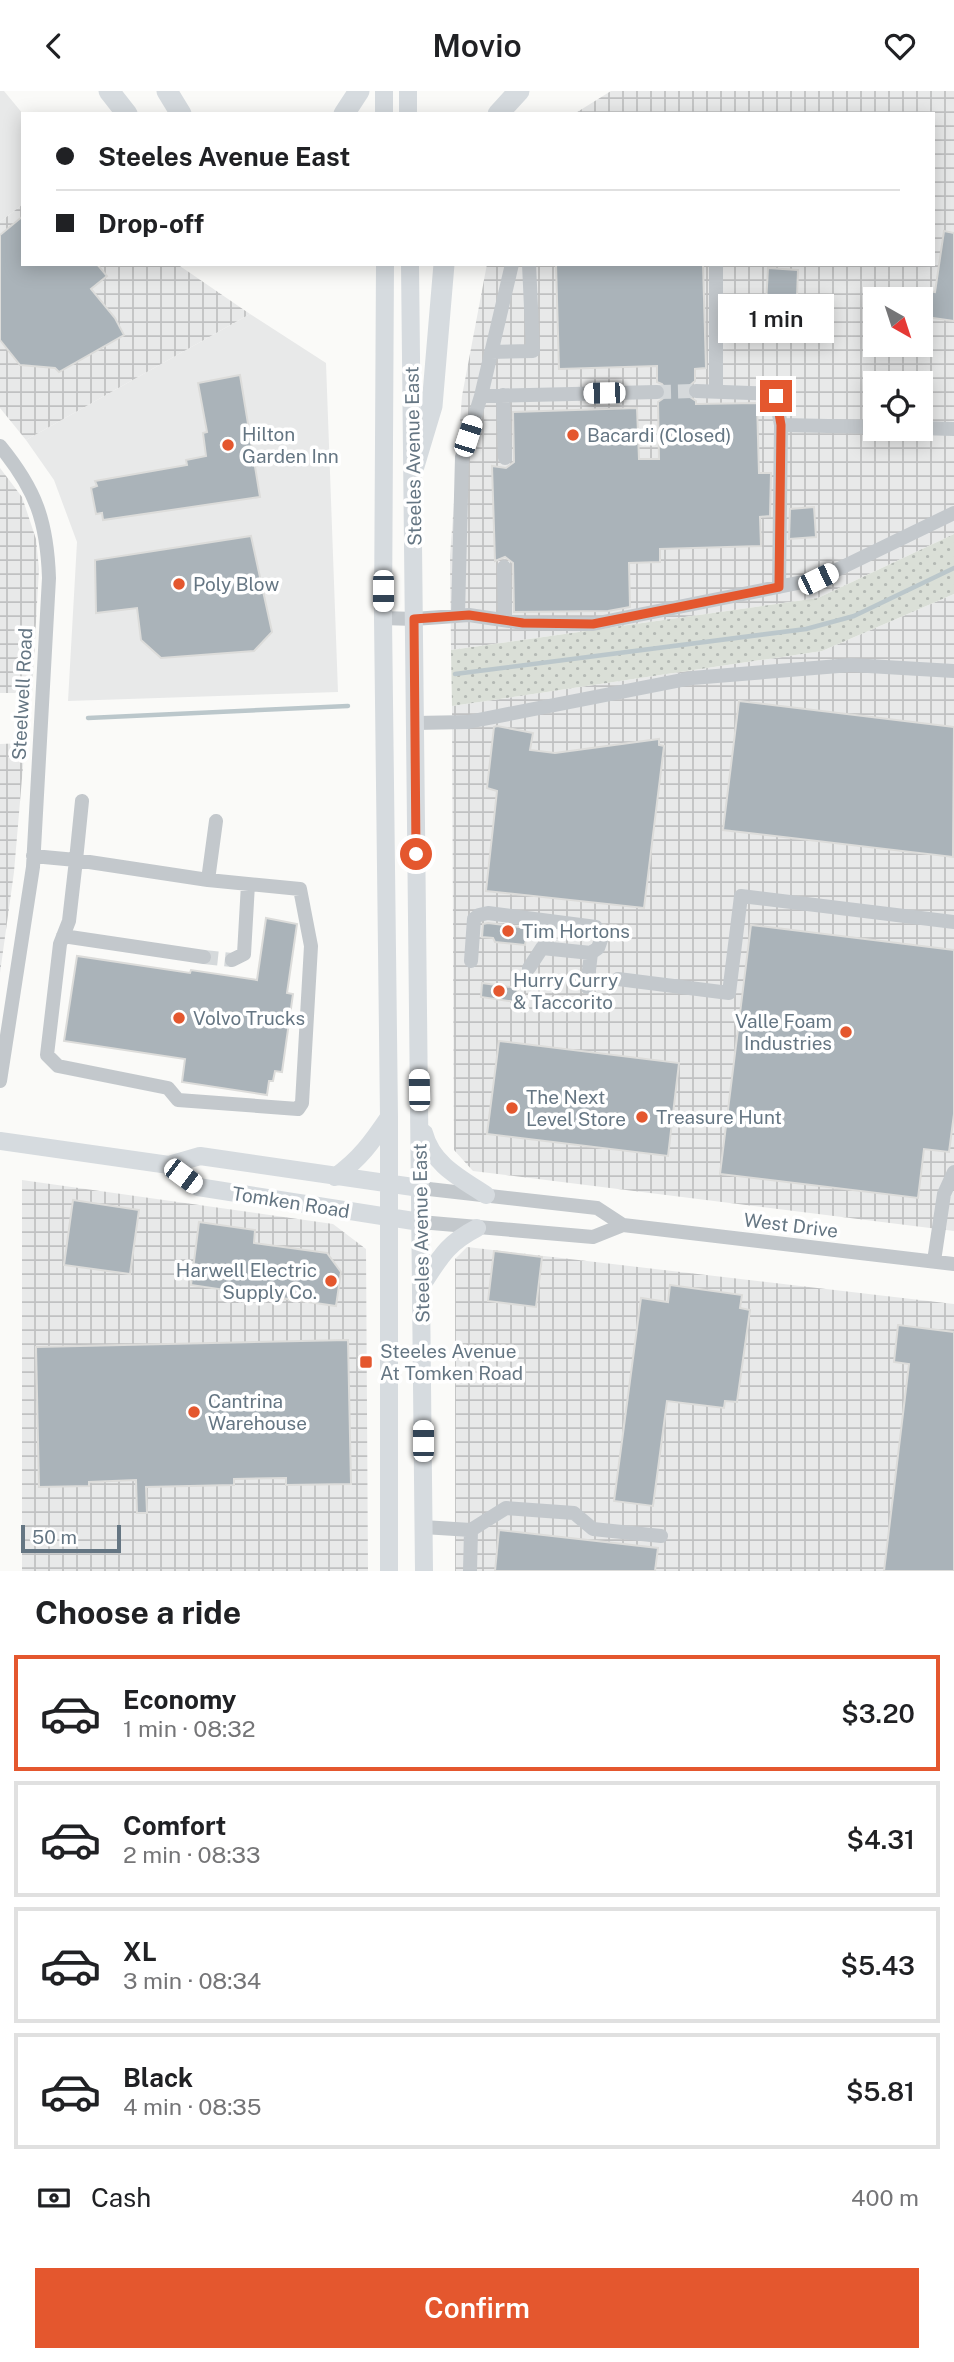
<!DOCTYPE html>
<html lang="en">
<head>
<meta charset="utf-8">
<style>
  body { margin:0; font-family:"Public Sans",sans-serif; background:#f6f6f6; color:#202124; height:100vh; display:flex; flex-direction:column; font-size:26px; white-space:nowrap }
  * { box-sizing:border-box; margin:0 }
  p { font-size:23px; color:#757577 }
  .icon { flex:none; width:38px; height:38px; fill:none; stroke:currentColor; stroke-width:2; stroke-linecap:round; stroke-linejoin:round }
  .map { position:relative; height:1480px; overflow:hidden }
  .side { display:flex; flex-direction:column; background:#fff; flex:1 }
  .side>* { flex:none }
  .guide { position:absolute; left:21px; top:21px; width:914px; height:154px; border-radius:0px; box-shadow:0 4px 18px #0003; display:grid; align-content:center; height:154px; padding:0 35px; background:#fff }
  .needle { width:46px; rotate:141deg }
  .controls { position:absolute; left:863px; top:196px; display:grid; gap:14px }
  .controls a { display:grid; place-items:center; width:70px; height:70px; border-radius:0px; background:#fff; box-shadow:0 4px 18px #0003; font-size:35px }
  .scale { position:absolute; left:21px; bottom:18px; width:100px; box-sizing:border-box; padding-left:7px; border:4px solid #657683; border-top:0; font-size:19px; line-height:24px; white-space:nowrap; color:#657683; -webkit-text-stroke:5px #fff; paint-order:stroke }
  .end { position:absolute; width:32px; height:32px; margin:-16px; border:9px solid #e4572e; background:#fff; box-shadow:0 0 0 4px #fff }
  .from { border-radius:50% }
  .bubble { position:absolute; height:49px; border-radius:0px; background:#fff; box-shadow:0 4px 18px #0003; font-size:23px; font-weight:600; line-height:49px; text-align:center }
  .car { position:absolute; width:21px; height:42px; margin:-21px -10px; border-radius:9px; box-shadow:0 0 5px 2px #0007; background:linear-gradient(#fff 24%,#345 0 40%,#fff 0 76%,#345 0 86%,#fff 0) }
  .guide b { display:flex; align-items:center; gap:24px; height:66px; font-size:26px }
  .guide b+b { border-top:2px solid #e0e0e0 }
  .guide i { width:18px; height:18px; background:#202124 }
  ul { padding:0; list-style:none }
  li { display:flex; align-items:center; gap:21px; height:116px; margin:0 14px 10px; padding:0 21px; border:4px solid #e0e0e0; border-radius:0px }
  li div { flex:1 }
  li b { display:block; font-size:26px }
  li em { font-style:normal; font-weight:600 }
  li.active { border-color:#e4572e }
  li>.icon { width:63px; height:63px; stroke-width:1.5 }
  h2 { padding:0 35px; font-size:32px; line-height:84px }
  .pay { display:flex; align-items:center; gap:18px; height:77px; padding:0 35px; font-size:26px }
  .pay p { margin-inline-start:auto }
  .primary-button { display:flex; gap:14px; margin-top:auto; padding:14px 35px }
  .primary-button a { flex:1; height:80px; border-radius:0px; background:#e4572e; color:#fff; font-size:28px; font-weight:600; line-height:80px; text-align:center }
  header { display:flex; justify-content:space-between; align-items:center; height:91px; padding:0 35px; background:#fff; font-size:32px; font-weight:600 }
  .map>svg:first-child { display:block }
  .built { fill:#e8e9e9 }
  .industrial { fill:url(#industrial-grid); fill-rule:evenodd }
  .park { fill:url(#park-dots) }
  .lines { fill:none; stroke-linecap:round; stroke-linejoin:round }
  .stream { stroke:#bbc7cb; stroke-width:4.5 }
  .building { fill:#aab3b9; stroke:#dcdcda; stroke-width:2 }
  .minor-tunnel { stroke:#d5d9db; stroke-width:14; stroke-dasharray:14 7; stroke-linecap:butt }
  .minor { stroke:#c3c8cc; stroke-width:14 }
  .major { stroke:#d6dbdf; stroke-width:18 }
  .highway { stroke:#d6dbdf; stroke-width:21 }
  .route { stroke:#e4572e; stroke-width:9 }
  .poi-dot { fill:#e4572e; stroke:#fff; stroke-width:2.5 }
  .labels { text-anchor:middle; stroke-width:7; stroke-linejoin:round; paint-order:stroke }
  .poi-label { font-size:19px; fill:#657683; stroke:#fff; text-anchor:start }
  .street-label { font-size:19px; fill:#657683; stroke:#fff }
</style>
</head>
<body>
<header><svg class="icon" aria-label="back" viewBox="0 0 24 24"><path d="M15 5l-7 7 7 7"/></svg>Movio<svg class="icon" aria-label="heart" viewBox="0 0 24 24"><path d="M12 20l-8-8c-3-5 5-10 8-4 3-6 11-1 8 4z"/></svg></header>
<div class="map">
<svg width="954" height="1480" viewBox="0 0 954 1480">
  <defs>
    <pattern id="industrial-grid" width="8" height="8" patternUnits="userSpaceOnUse" patternTransform="scale(1.75)"><rect width="8" height="8" fill="#e8e9e9"/><path d="M0 4h8M4 0v8" fill="none" stroke="#c0c1c2"/></pattern>
    <pattern id="park-dots" width="8" height="8" patternUnits="userSpaceOnUse" patternTransform="scale(1.75)"><rect width="8" height="8" fill="#dadfd7"/><path d="M2 2h.1M6 6h.1" fill="none" stroke="#b4b9b4" stroke-width="1.8" stroke-linecap="round"/></pattern>
  </defs>
  <rect width="100%" height="100%" fill="#fafaf8"/>
  <path class="built" d="M0,0H4L23,23V113L0,131Z
    M250,223L326,272L338,601L68,610L77,451L54,389L26,349Z"/>
  <path class="industrial" d="M611,0H954V443L818,507L451,559L450,465L462,305L487,173H933V23H574ZM875,208H920V254H875ZM875,292H920V338H875Z
    M23,113V173H177L250,223L26,349L0,317V131Z
    M0,377L22,406L36,448L39,478L32,602H0Z
    M954,503V1140L473,1080L454,1059L452,615L822,560Z
    M25,652L14,781L0,882V653Z
    M22,1089L333,1133L366,1158L368,1480H22Z
    M467,1156L954,1213V1480H455V1168Z"/>
  <path class="park" d="M954,443V503L822,560L452,615L451,559L818,507Z"/>
  <g class="lines">
    <path class="stream" d="M455,583L806,538L854,525L954,477
      M88,627L348,615"/>
  </g>
  <path class="building" d="M23,125V173H97L107,185L91,198L115,227L124,244L59,281L55,277L20,274L0,249V144Z
    M944,140L954,142V230L926,226L929,200L935,201Z
    M556,173H703L706,277L695,278V290L688,296L687,304L696,310V313L757,312L759,382H771L770,425L760,426L761,455L660,458V471L629,472L630,516L608,520L514,521L513,472L505,466L495,470L492,375L506,377L514,371L513,321L637,317L639,368H659L658,311L665,306L667,300L662,293L657,291V275L559,278Z
    M768,177L798,179L796,233L765,231Z
    M240,284L260,406L103,429L102,422L96,423L91,397L97,395L95,390L187,374L186,369L206,365L203,342L207,341L198,292Z
    M814,416L816,446L789,448L790,418Z
    M251,445L272,541L254,560L161,567L141,549L137,517L96,522L95,469Z
    M739,610L954,636L953,766L723,739Z
    M497,635L533,642L530,659L555,662L659,648V654L664,655L644,817L486,800L497,700L487,697L494,636Z
    M266,827L297,833L287,902L293,903L282,981L275,980L273,990H269L267,1004L182,991L185,968L64,950L77,865L190,882L191,879L257,889Z
    M488,832L528,837L525,854L495,851L493,847L482,846L483,833Z
    M751,834L954,859V1023L949,1061L924,1058L918,1107L720,1083Z
    M482,892L518,897L516,911L481,906Z
    M499,950L679,972L668,1065L487,1043Z
    M73,1109L139,1119L130,1183L64,1174Z
    M199,1131L255,1139L254,1152L327,1162L341,1181L336,1215L191,1194Z
    M494,1160L542,1166L536,1216L488,1210Z
    M670,1194L742,1204L740,1217L750,1219L737,1311L725,1310L724,1317L667,1310L653,1415L614,1410L641,1207L668,1211Z
    M898,1234L954,1241V1480H884L909,1273L894,1271Z
    M348,1249L351,1393L286,1394V1387L234,1388V1394L146,1396L147,1422H137L136,1389L89,1391V1395L39,1396L36,1256Z
    M499,1439L658,1457L655,1480H495Z"/>
  <g class="lines">
    <path class="minor-tunnel" d="M657,301L696,300
      M204,866L232,869"/>
    <path class="minor" d="M491,261L533,260L529,173
      M696,300L775,303L781,334L779,496
      M716,300V173
      M503,304L505,367
      M481,305L657,301
      M781,334L875,336
      M920,337L954,338
      M0,355C36,399 47,430 49,487L33,776L0,990
      M504,476L505,529
      M458,524L462,366L481,305L512,173
      M383,527L414,528L469,524L523,532L593,533L818,488L954,422
      M415,632L468,631L692,587L851,574L954,580
      M33,765L76,769L69,830L60,853L47,964L58,975L168,997L178,1009L298,1018L302,1012L311,855L300,798L208,789L76,769L82,710
      M208,789L216,730
      M63,845L204,866
      M232,869L244,863L248,793
      M471,870L474,828L479,824L488,822L596,836L602,846L598,857L591,862L542,857L529,877
      M618,888L729,902L741,805L954,831
      M587,896L591,862
      M420,1097L597,1117L623,1134L954,1173
      M420,1131L593,1146L623,1134
      M934,1170L944,1103L954,1081
      M423,1436L471,1439L470,1480
      M471,1439L506,1417L574,1422L593,1438L661,1445"/>
    <path class="major" d="M384,0V23
      M408,0V23
      M385,173L383,527L389,1026V1480
      M410,173L424,1480
      M424,1042C432,1073 460,1087 486,1104
      M0,1050L169,1074L200,1065L420,1097
      M169,1074L198,1096L420,1131
      M335,1086C360,1068 372,1051 389,1026
      M422,1194C440,1167 446,1153 477,1137"/>
    <path class="highway" d="M109,0L127,23
      M167,0L181,23
      M344,23L359,0
      M498,23L519,0
      M414,375L432,315L444,173"/>
  </g>
  <g class="lines">
    <path class="route" d="M416,763L414,528L469,524L523,532L593,533L779,496L781,334L776,305"/>
  </g>
  <g class="poi-dot">
    <circle cx="573" cy="344" r="7"/>
    <circle cx="228" cy="354" r="7"/>
    <circle cx="179" cy="493" r="7"/>
    <circle cx="508" cy="840" r="7"/>
    <circle cx="499" cy="900" r="7"/>
    <circle cx="179" cy="927" r="7"/>
    <circle cx="846" cy="941" r="7"/>
    <circle cx="512" cy="1017" r="7"/>
    <circle cx="642" cy="1026" r="7"/>
    <circle cx="331" cy="1190" r="7"/>
    <rect x="359" y="1264" width="14" height="14" rx="3.5"/>
    <circle cx="194" cy="1321" r="7"/>
  </g>
  <g class="labels">
    <g class="poi-label">
      <text x="242" y="350">Hilton<tspan x="242" dy="22">Garden Inn</tspan></text>
      <text x="587" y="351">Bacardi (Closed)</text>
      <text x="193" y="500">Poly Blow</text>
      <text x="522" y="847">Tim Hortons</text>
      <text x="513" y="896">Hurry Curry<tspan x="513" dy="22">&amp; Taccorito</tspan></text>
      <text x="193" y="934">Volvo Trucks</text>
      <text x="832" y="937" text-anchor="end">Valle Foam<tspan x="832" dy="22">Industries</tspan></text>
      <text x="526" y="1013">The Next<tspan x="526" dy="22">Level Store</tspan></text>
      <text x="656" y="1033">Treasure Hunt</text>
      <text x="317" y="1186" text-anchor="end">Harwell Electric<tspan x="317" dy="22">Supply Co.</tspan></text>
      <text x="380" y="1267">Steeles Avenue<tspan x="380" dy="22">At Tomken Road</tspan></text>
      <text x="208" y="1317">Cantrina<tspan x="208" dy="22">Warehouse</tspan></text>
    </g>
    <g class="street-label">
      <text transform="translate(413 365) rotate(-91)" y="7">Steeles Avenue East</text>
      <text transform="translate(22 603) rotate(-87)" y="7">Steelwell Road</text>
      <text transform="translate(291 1111) rotate(9)" y="7">Tomken Road</text>
      <text transform="translate(791 1134) rotate(7)" y="7">West Drive</text>
      <text transform="translate(421 1142) rotate(-91)" y="7">Steeles Avenue East</text>
    </g>
  </g>
</svg>
<div class="controls">
<a><svg class="needle" viewBox="-14 -14 28 28"><path d="M0-13l5 13h-10z" fill="#e53935"/><path d="M0 13l5-13h-10z" fill="#757577"/></svg></a>
<a><svg class="icon" aria-label="locate" viewBox="0 0 24 24"><circle cx="12" cy="12" r="6"/><path d="M12 2v4M12 18v4M2 12h4M18 12h4"/></svg></a>
</div>
<div class="scale">50 m</div>
<i class="end from" style="left:416px;top:763px"></i>
<i class="end" style="left:776px;top:305px"></i>
<div class="bubble" style="left:718px;top:203px;width:116px">1 min</div>
<i class="car" style="left:604px;top:302px;rotate:269deg"></i>
<i class="car" style="left:468px;top:345px;rotate:18deg"></i>
<i class="car" style="left:818px;top:488px;rotate:64deg"></i>
<i class="car" style="left:383px;top:500px;rotate:180deg"></i>
<i class="car" style="left:419px;top:999px;rotate:359deg"></i>
<i class="car" style="left:183px;top:1085px;rotate:127deg"></i>
<i class="car" style="left:423px;top:1350px;rotate:0deg"></i>
<div class="guide">
<b><i class="from"></i>Steeles Avenue East</b>
<b><i></i>Drop-off</b>
</div>
</div>
<section class="side">
<h2>Choose a ride</h2>
<ul>
<li class="active"><svg class="icon" aria-label="car" viewBox="0 0 24 24"><path d="M5 17H2v-5l4-1 3-4h7l3 4 3 1v5h-3M9 17h6M6 11h13"/><circle cx="7" cy="17" r="2"/><circle cx="17" cy="17" r="2"/></svg><div><b>Economy</b><p>1 min · 08:32</p></div><em>$3.20</em></li>
<li><svg class="icon" aria-label="car" viewBox="0 0 24 24"><path d="M5 17H2v-5l4-1 3-4h7l3 4 3 1v5h-3M9 17h6M6 11h13"/><circle cx="7" cy="17" r="2"/><circle cx="17" cy="17" r="2"/></svg><div><b>Comfort</b><p>2 min · 08:33</p></div><em>$4.31</em></li>
<li><svg class="icon" aria-label="car" viewBox="0 0 24 24"><path d="M5 17H2v-5l4-1 3-4h7l3 4 3 1v5h-3M9 17h6M6 11h13"/><circle cx="7" cy="17" r="2"/><circle cx="17" cy="17" r="2"/></svg><div><b>XL</b><p>3 min · 08:34</p></div><em>$5.43</em></li>
<li><svg class="icon" aria-label="car" viewBox="0 0 24 24"><path d="M5 17H2v-5l4-1 3-4h7l3 4 3 1v5h-3M9 17h6M6 11h13"/><circle cx="7" cy="17" r="2"/><circle cx="17" cy="17" r="2"/></svg><div><b>Black</b><p>4 min · 08:35</p></div><em>$5.81</em></li>
</ul>
<div class="pay"><svg class="icon" aria-label="cash" viewBox="0 0 24 24"><path d="M3 7h18v10H3z"/><circle cx="12" cy="12" r="2"/></svg>Cash<p>400 m</p></div>
<div class="primary-button"><a>Confirm</a></div>
</section>
</body>
</html>
